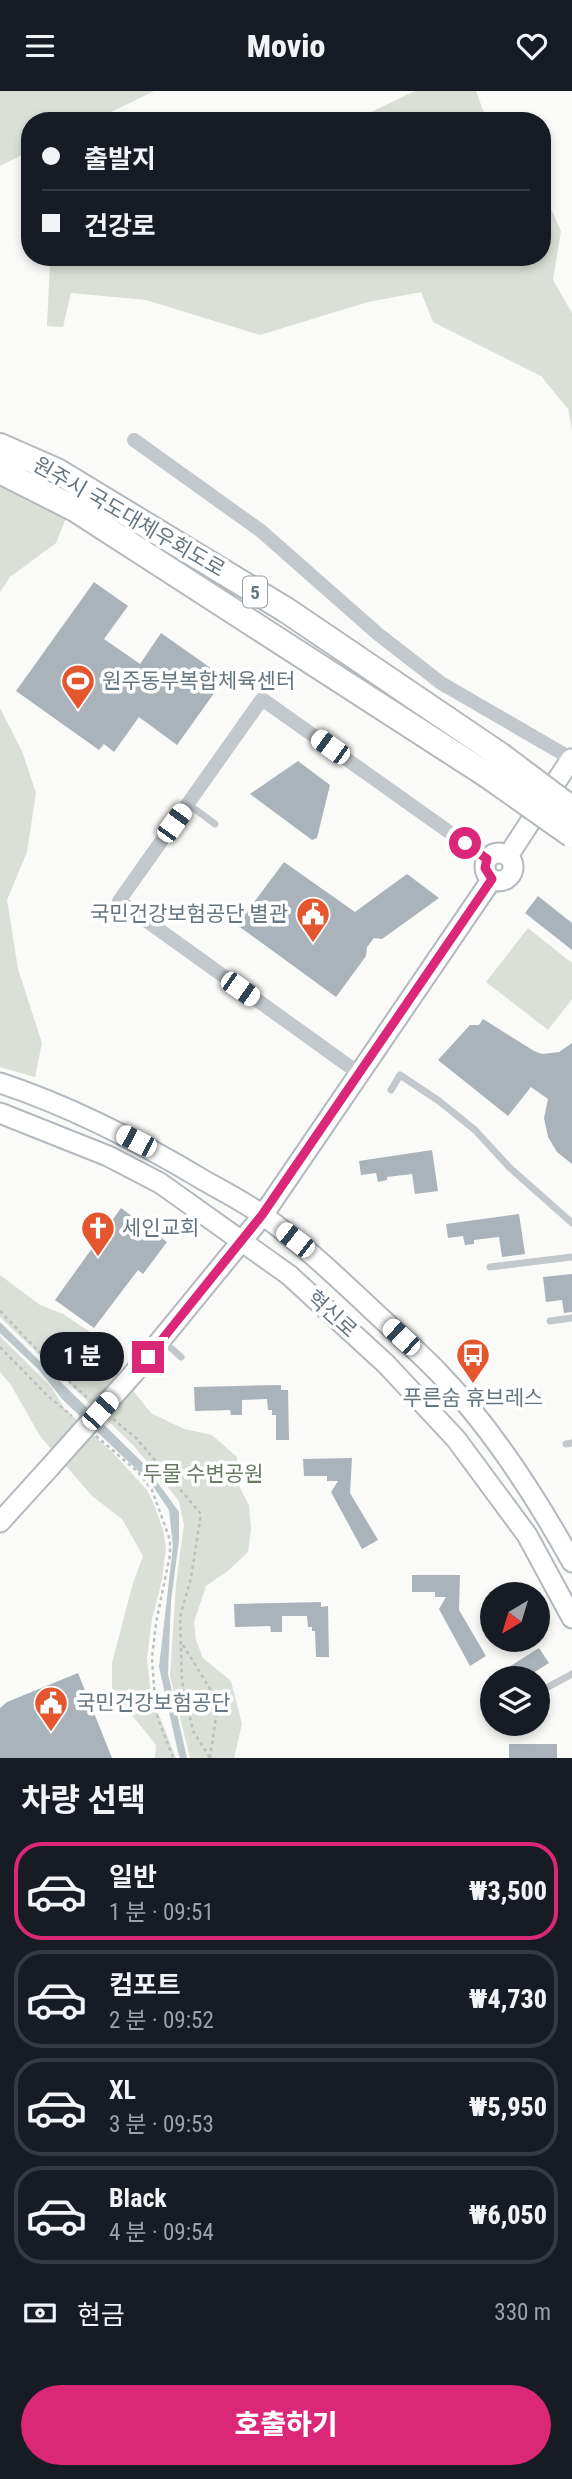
<!DOCTYPE html>
<html lang="ko">
<head>
<meta charset="utf-8">
<style>
  body { margin:0; font-family:"Roboto Condensed","Noto Sans KR",sans-serif; background:#242831; color:#f1f3f6; height:100vh; display:flex; flex-direction:column; font-size:26px; white-space:nowrap }
  * { box-sizing:border-box; margin:0 }
  p { font-size:23px; color:#9ea1a6 }
  .icon { flex:none; width:38px; height:38px; fill:none; stroke:currentColor; stroke-width:2; stroke-linecap:round; stroke-linejoin:round }
  .map { position:relative; height:1667px; overflow:hidden }
  .sheet { display:flex; flex-direction:column; background:#171b24; flex:1 }
  .sheet>* { flex:none }
  .top-card { position:absolute; left:21px; top:21px; width:530px; height:154px; border-radius:28px; box-shadow:0 4px 10px #0003; display:grid; align-content:center; height:154px; padding:0 21px; background:#171b24 }
  .needle { width:46px; rotate:218deg }
  .fabs { position:absolute; left:480px; top:1491px; display:grid; gap:14px }
  .fabs a { display:grid; place-items:center; width:70px; height:70px; border-radius:50%; background:#171b24; box-shadow:0 4px 10px #0003; font-size:35px }
  .end { position:absolute; width:32px; height:32px; margin:-16px; border:9px solid #db2777; background:#fff; box-shadow:0 0 0 4px #fff }
  .from { border-radius:50% }
  .bubble { position:absolute; height:49px; border-radius:24px; background:#171b24; box-shadow:0 4px 10px #0003; font-size:23px; font-weight:800; line-height:49px; text-align:center }
  .car { position:absolute; width:21px; height:42px; margin:-21px -10px; border-radius:9px; box-shadow:0 0 5px 2px #0007; background:linear-gradient(#fff 24%,#345 0 40%,#fff 0 76%,#345 0 86%,#fff 0) }
  .top-card b { display:flex; align-items:center; gap:24px; height:66px; font-size:26px }
  .top-card b+b { border-top:2px solid #363941 }
  .top-card i { width:18px; height:18px; background:#f1f3f6 }
  ul { padding:0; list-style:none }
  li { display:flex; align-items:center; gap:21px; height:98px; margin:0 14px 10px; padding:0 7px; border:4px solid #363941; border-radius:28px }
  li div { flex:1 }
  li b { display:block; font-size:26px }
  li em { font-style:normal; font-weight:800 }
  li.on { border-color:#db2777 }
  li>.icon { width:63px; height:63px; stroke-width:1.5 }
  h2 { padding:0 21px; font-size:32px; line-height:84px }
  .pay { display:flex; align-items:center; gap:18px; height:77px; padding:0 21px; font-size:26px }
  .pay p { margin-inline-start:auto }
  .button { display:flex; gap:14px; margin-top:auto; padding:14px 21px }
  .button a { flex:1; height:80px; border-radius:42px; background:#db2777; color:#fff; font-size:28px; font-weight:800; line-height:80px; text-align:center }
  header { display:flex; justify-content:space-between; align-items:center; height:91px; padding:0 21px; background:#171b24; font-size:32px; font-weight:800 }
  .map>svg:first-child { display:block }
  .green { fill:#dadfd7 }
  .water { fill:#bbc7cb }
  .building { fill:#aab3b9 }
  .lines { fill:none; stroke-linecap:round; stroke-linejoin:round }
  .secondary-casing { stroke:#b3babf; stroke-width:23 }
  .highway-casing { stroke:#b4b9bd; stroke-width:28 }
  .path { stroke:#bbbfc2; stroke-width:2.5; stroke-dasharray:3.5 3.5; stroke-linecap:butt }
  .lane { stroke:#c3c8cc; stroke-width:7 }
  .street { stroke:#c3c8cc; stroke-width:14 }
  .secondary { stroke:#fff; stroke-width:19 }
  .highway { stroke:#fff; stroke-width:24 }
  .secondary-bridge-casing { stroke:#b3babf; stroke-width:23; stroke-linecap:butt }
  .highway-bridge-casing { stroke:#b4b9bd; stroke-width:28; stroke-linecap:butt }
  .secondary-bridge { stroke:#fff; stroke-width:19 }
  .highway-bridge { stroke:#fff; stroke-width:24 }
  .route { stroke:#db2777; stroke-width:9 }
  .labels { text-anchor:middle; stroke-width:7; stroke-linejoin:round; paint-order:stroke }
  .shield { fill:#fff; stroke:#939fa8; stroke-width:2 }
  .shield-label { font-size:19px; font-weight:bold; fill:#657683 }
  .street-label { font-size:21px; fill:#657683; stroke:#fff }
  .poi-label { font-size:21px; fill:#657683; stroke:#fff; text-anchor:start }
  .park-label { font-size:21px; fill:#687a64; stroke:#fff }
</style>
</head>
<body>
<header><svg class="icon" aria-label="menu" viewBox="0 0 24 24"><path d="M4 6h16M4 12h16M4 18h16"/></svg>Movio<svg class="icon" aria-label="heart" viewBox="0 0 24 24"><path d="M12 20l-8-8c-3-5 5-10 8-4 3-6 11-1 8 4z"/></svg></header>
<div class="map">
<svg width="572" height="1667" viewBox="0 0 572 1667">
  <rect width="100%" height="100%" fill="#fafaf8"/>
  <path class="green" d="M0,0H154L93,30H30V60L0,75Z
    M415,0H476L487,30H352Z
    M543,101L561,140L553,189L572,222V338L568,318L541,285L433,231L421,201L368,211L260,244L146,209L71,202L63,236L47,235L50,172L61,166H542Z
    M0,392L66,427L56,452L10,486L0,501Z
    M0,617L22,660L36,702L27,761L7,809L18,878L42,952L35,986L0,976Z
    M528,837L572,872V908L548,939L486,891Z
    M0,1184L40,1214L63,1223L96,1245L114,1276L151,1322L184,1338L212,1344L237,1366L239,1395L249,1414L251,1438L248,1461L229,1479L206,1495L194,1531L196,1549L203,1567L231,1590L242,1633L234,1667H190L170,1585L176,1493L184,1434L179,1410L133,1354L0,1226Z
    M0,1245L52,1297L64,1317L113,1362L147,1399L153,1411L163,1439L166,1457L162,1489L152,1528L147,1567L151,1604L176,1667H155L156,1654L136,1629L112,1605V1572L133,1492L143,1465L122,1428L92,1405L40,1345L11,1294L0,1281Z"/>
  <path class="water" d="M0,1231L145,1374L179,1421V1449L171,1510L168,1583L187,1667H180L178,1661L159,1576L173,1455L169,1419L150,1391L62,1308L39,1279L0,1242Z"/>
  <path class="building" d="M94,491L128,515L104,548L140,573L161,542L225,587L177,654L139,626L114,661L104,653L99,659L16,600Z
    M298,670L330,694L317,747L312,749L250,703Z
    M284,771L355,821L407,783L439,807L382,848L374,847L367,856L366,865L336,906L237,834Z
    M538,805L572,832V859L525,822Z
    M483,928L534,960L542,963L559,961L572,952V1073L557,1061L548,1046L544,1027L548,1008L531,996L508,1025L438,969L470,934H479Z
    M432,1059L438,1100L415,1103L412,1083L387,1086V1089L378,1091L376,1082L361,1084L359,1070Z
    M121,1117L167,1151L143,1183L138,1179L94,1237L55,1209Z
    M519,1123L525,1163L502,1166L499,1146L474,1149V1153L465,1154L463,1145L448,1147L446,1133Z
    M572,1183V1221L564,1222L562,1209L546,1211L543,1186Z
    M281,1294V1299H288L289,1349H276V1324H272V1319H268L267,1308L242,1309V1324H231L230,1319L195,1320L194,1296Z
    M352,1367L350,1402L378,1449L362,1458L331,1401L338,1390H327V1385H304L303,1368Z
    M412,1484H460L459,1519L486,1565L470,1575L439,1518L446,1506H435V1501H412Z
    M321,1511V1516L328,1515L329,1566H316L315,1540H312V1536H308L307,1525H282V1541H271L270,1535L235,1536L234,1513Z
    M539,1557L549,1572L525,1587H491Z
    M78,1582L112,1667H0V1617L7,1611Z
    M509,1653H557V1667H509Z"/>
  <g class="lines">
    <g class="secondary-casing">
      <path id="secondary" d="M485 776a14 14 0 1 1 28 0a14 14 0 1 1-28 0Z
        M508,765L571,668
        M0,992C73,1016 140,1051 205,1090C225,1101 246,1112 264,1125C301,1152 335,1184 368,1215C391,1237 416,1258 438,1281C491,1336 535,1404 572,1471
        M0,1022L108,1065L160,1092L289,1184L386,1273L456,1348L527,1444L572,1527
        M133,1283L263,1124L492,788
        M0,1431L50,1376"/>
    </g>
    <g class="highway-casing">
      <path id="highway" d="M0,355L57,380L286,519L500,664
        M0,380L75,418L487,684"/>
    </g>
    <path class="path" d="M0,1220C29,1250 57,1281 89,1308
      M0,1256L48,1305L72,1325
      M113,1328L136,1347L201,1423L191,1487L180,1526L182,1590L193,1640L210,1667
      M96,1345L138,1381L152,1399L170,1449V1464L156,1532L152,1567L156,1622L173,1667
      M183,1554L212,1601L217,1619L210,1667"/>
    <path class="lane" d="M188,713L215,733
      M391,999L400,984L439,1010L475,1039L509,1076L572,1132
      M490,1176L572,1166
      M550,1230L572,1227
      M163,1250L181,1266
      M566,1353L572,1352
      M537,1602L572,1583"/>
    <path class="street" d="M134,349L261,440L378,543L441,592L572,668
      M360,983L119,810L262,608L487,768"/>
    <use href="#secondary" class="secondary"/>
    <use href="#highway" class="highway"/>
    <g class="secondary-bridge-casing">
      <path id="secondary-bridge" d="M50,1376L133,1283"/>
    </g>
    <g class="highway-bridge-casing">
      <path id="highway-bridge" d="M500,664L572,718
        M487,684L572,744"/>
    </g>
    <use href="#secondary-bridge" class="secondary-bridge"/>
    <use href="#highway-bridge" class="highway-bridge"/>
  </g>
  <g class="lines">
    <path class="route" d="M148,1266L262,1124L492,788L485,777L487,768L465,752"/>
  </g>
  <defs>
    <g id="stadium-pin" transform="scale(1.75)"><path d="M0 17L-7.5 6A9.5 9.5 0 1 1 7.5 6Z" fill="#e4572e" stroke="#fff"/><path d="M0-5a6.5 5 0 1 0 0 10a6.5 5 0 1 0 0-10ZM-3.5-1.8h7v3.6h-7Z" fill="#fff"/></g>
    <g id="civic-pin" transform="scale(1.75)"><path d="M0 17L-7.5 6A9.5 9.5 0 1 1 7.5 6Z" fill="#e4572e" stroke="#fff"/><path d="M-.6-6.5H3V-4.5H.6V-3L4-1V1h2V6H-6V1h2V-1L-.6-3ZM-1.2 2.5V6h2.4V2.5Z" fill="#fff"/></g>
    <g id="church-pin" transform="scale(1.75)"><path d="M0 17L-7.5 6A9.5 9.5 0 1 1 7.5 6Z" fill="#e4572e" stroke="#fff"/><path d="M-1.2-6h2.4v3.5h3.3v2.4h-3.3V6h-2.4V-.1h-3.3v-2.4h3.3Z" fill="#fff"/></g>
    <g id="bus-pin" transform="scale(1.75)"><path d="M0 17L-7.5 6A9.5 9.5 0 1 1 7.5 6Z" fill="#e4572e" stroke="#fff"/><path d="M-5-6H5V4H4V6H2V4H-2V6H-4V4H-5ZM-3.5-4V0h7V-4ZM-3.5 1.2v1.5H-2V1.2ZM2 1.2v1.5H3.5V1.2Z" fill="#fff"/></g>
  </defs>
  <g fill-rule="evenodd">
    <use href="#stadium-pin" x="78" y="590"/>
    <use href="#civic-pin" x="313" y="823"/>
    <use href="#church-pin" x="98" y="1137"/>
    <use href="#bus-pin" x="473" y="1264"/>
    <use href="#civic-pin" x="51" y="1612"/>
  </g>
  <g class="labels">
    <rect class="shield" x="243" y="485.5" width="24" height="31" rx="5"/>
    <g class="shield-label">
      <text x="255" y="508">5</text>
    </g>
    <g class="street-label">
      <text transform="translate(129 426) rotate(30)" y="7">원주시 국도대체우회도로</text>
      <text transform="translate(332 1223) rotate(42)" y="7">혁신로</text>
    </g>
    <g class="poi-label">
      <text x="102" y="597">원주동부복합체육센터</text>
      <text x="288" y="830" text-anchor="end">국민건강보험공단 별관</text>
      <text x="122" y="1144">세인교회</text>
      <text x="473" y="1314" text-anchor="middle">푸른숨 휴브레스</text>
      <text x="76" y="1619">국민건강보험공단</text>
    </g>
    <g class="park-label">
      <text x="203" y="1390">두물 수변공원</text>
    </g>
  </g>
</svg>
<div class="fabs">
<a><svg class="needle" viewBox="-14 -14 28 28"><path d="M0-13l5 13h-10z" fill="#e53935"/><path d="M0 13l5-13h-10z" fill="#9ea1a6"/></svg></a>
<a><svg class="icon" aria-label="layers" viewBox="0 0 24 24"><path d="M12 4l9 5-9 5-9-5zM3 14l9 5 9-5"/></svg></a>
</div>
<i class="end from" style="left:465px;top:752px"></i>
<i class="end" style="left:148px;top:1266px"></i>
<div class="bubble" style="left:40px;top:1241px;width:84px">1 분</div>
<i class="car" style="left:330px;top:656px;rotate:306deg"></i>
<i class="car" style="left:174px;top:732px;rotate:36deg"></i>
<i class="car" style="left:240px;top:898px;rotate:125deg"></i>
<i class="car" style="left:136px;top:1050px;rotate:297deg"></i>
<i class="car" style="left:295px;top:1149px;rotate:308deg"></i>
<i class="car" style="left:401px;top:1246px;rotate:313deg"></i>
<i class="car" style="left:100px;top:1320px;rotate:42deg"></i>
<div class="top-card">
<b><i class="from"></i>출발지</b>
<b><i></i>건강로</b>
</div>
</div>
<section class="sheet">
<h2>차량 선택</h2>
<ul>
<li class="on"><svg class="icon" aria-label="car" viewBox="0 0 24 24"><path d="M5 17H2v-5l4-1 3-4h7l3 4 3 1v5h-3M9 17h6M6 11h13"/><circle cx="7" cy="17" r="2"/><circle cx="17" cy="17" r="2"/></svg><div><b>일반</b><p>1 분 · 09:51</p></div><em>₩3,500</em></li>
<li><svg class="icon" aria-label="car" viewBox="0 0 24 24"><path d="M5 17H2v-5l4-1 3-4h7l3 4 3 1v5h-3M9 17h6M6 11h13"/><circle cx="7" cy="17" r="2"/><circle cx="17" cy="17" r="2"/></svg><div><b>컴포트</b><p>2 분 · 09:52</p></div><em>₩4,730</em></li>
<li><svg class="icon" aria-label="car" viewBox="0 0 24 24"><path d="M5 17H2v-5l4-1 3-4h7l3 4 3 1v5h-3M9 17h6M6 11h13"/><circle cx="7" cy="17" r="2"/><circle cx="17" cy="17" r="2"/></svg><div><b>XL</b><p>3 분 · 09:53</p></div><em>₩5,950</em></li>
<li><svg class="icon" aria-label="car" viewBox="0 0 24 24"><path d="M5 17H2v-5l4-1 3-4h7l3 4 3 1v5h-3M9 17h6M6 11h13"/><circle cx="7" cy="17" r="2"/><circle cx="17" cy="17" r="2"/></svg><div><b>Black</b><p>4 분 · 09:54</p></div><em>₩6,050</em></li>
</ul>
<div class="pay"><svg class="icon" aria-label="cash" viewBox="0 0 24 24"><path d="M3 7h18v10H3z"/><circle cx="12" cy="12" r="2"/></svg>현금<p>330 m</p></div>
<div class="button"><a>호출하기</a></div>
</section>
</body>
</html>
